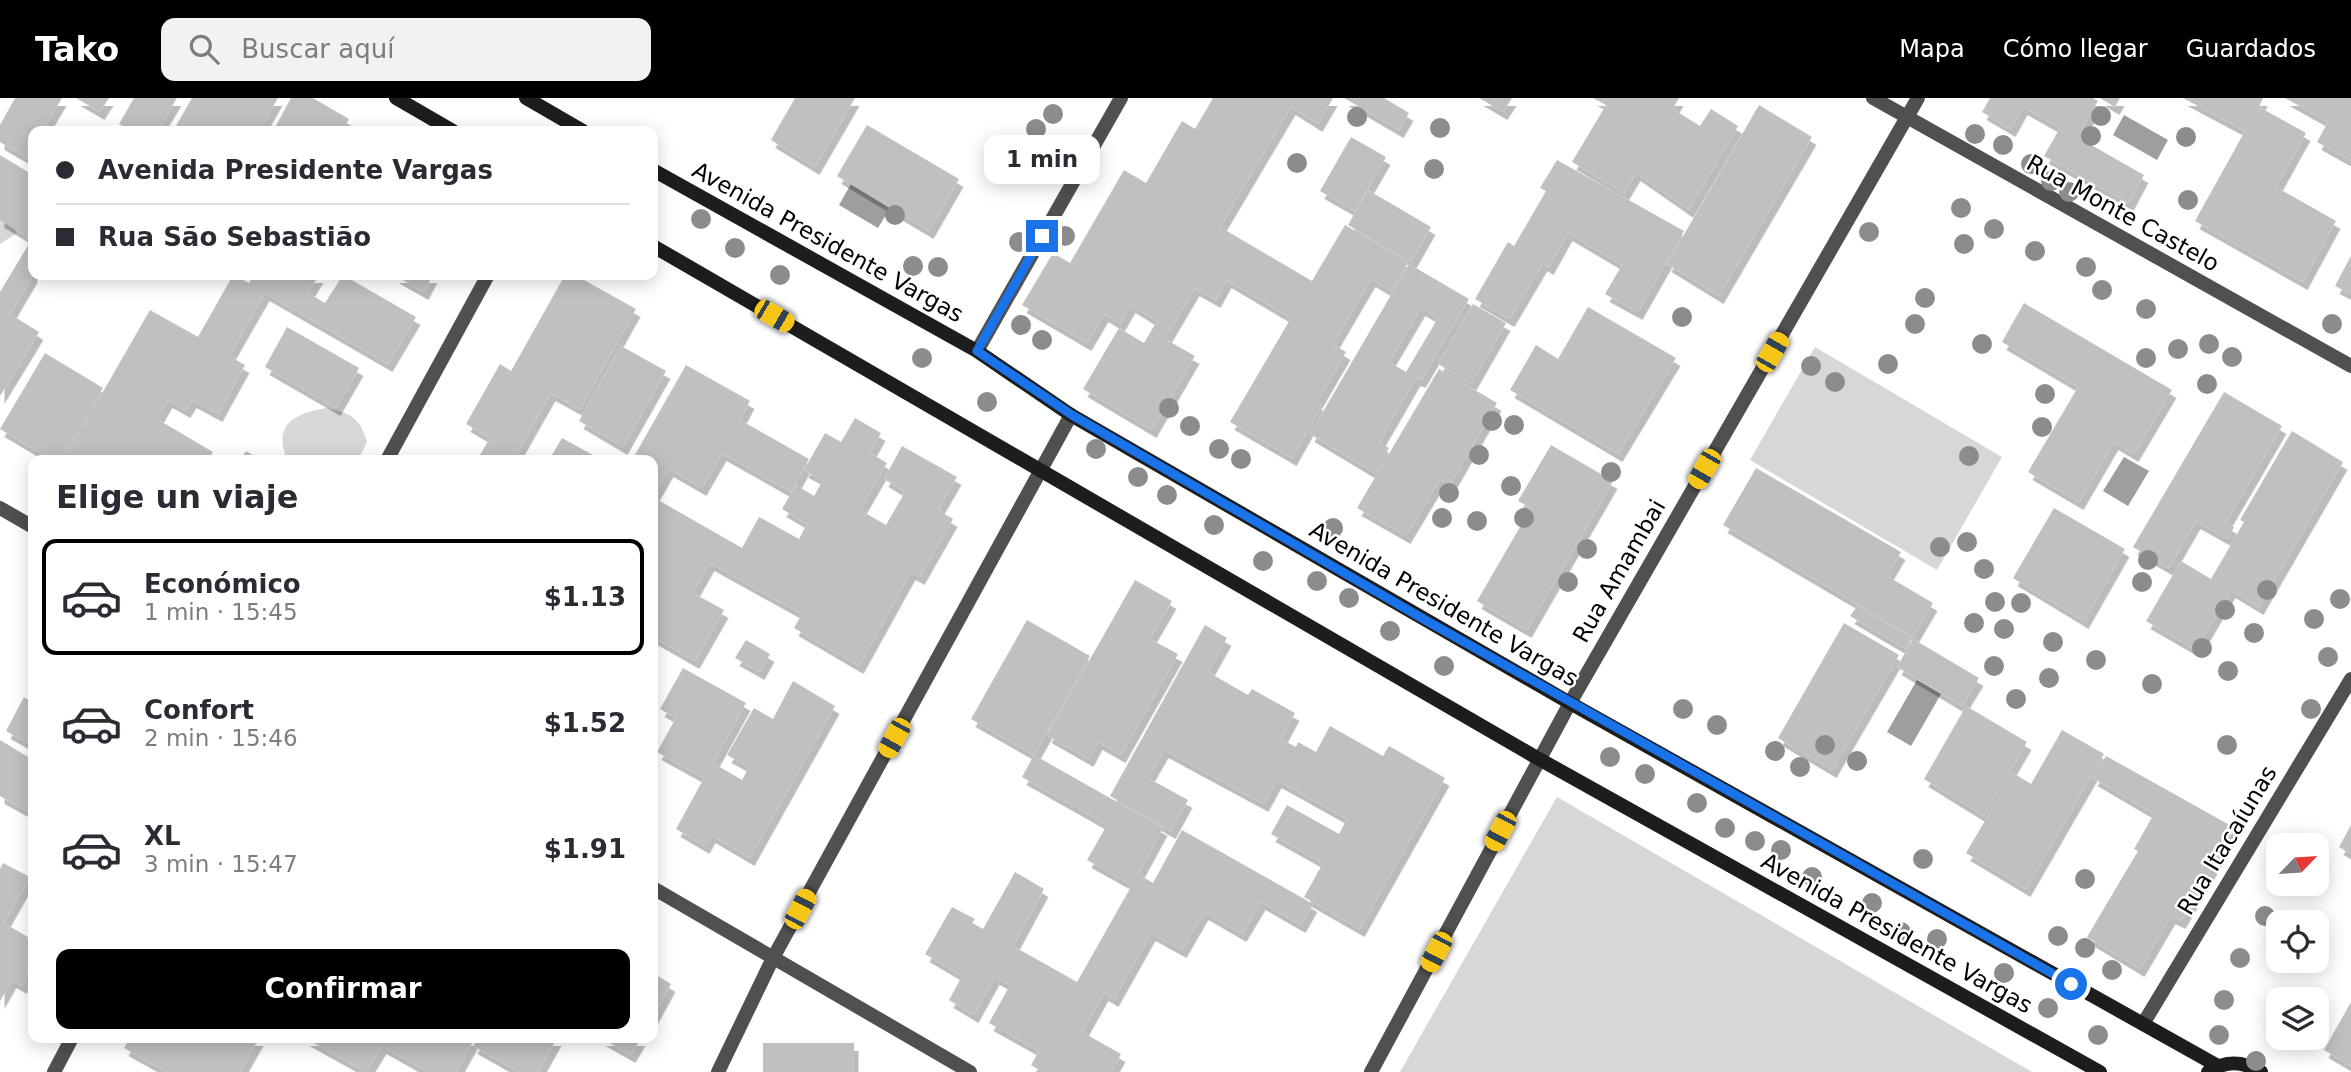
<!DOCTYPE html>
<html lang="es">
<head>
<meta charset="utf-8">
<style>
  body { margin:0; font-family:"DejaVu Sans",sans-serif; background:#f2f2f3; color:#2b2b33; height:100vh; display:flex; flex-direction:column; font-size:26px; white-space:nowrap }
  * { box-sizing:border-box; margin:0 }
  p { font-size:23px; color:#7c7c81 }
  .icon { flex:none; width:38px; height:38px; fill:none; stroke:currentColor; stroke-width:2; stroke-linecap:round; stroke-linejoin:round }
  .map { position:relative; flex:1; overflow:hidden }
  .details { position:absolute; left:28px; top:357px; width:630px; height:588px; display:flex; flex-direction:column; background:#fff; border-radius:14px; box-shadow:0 4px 18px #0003 }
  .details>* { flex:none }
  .banner { position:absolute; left:28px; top:28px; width:630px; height:154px; border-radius:14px; box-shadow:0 4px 18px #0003; display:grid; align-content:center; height:154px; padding:0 28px; background:#fff }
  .needle { width:46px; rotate:65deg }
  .buttons { position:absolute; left:2266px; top:735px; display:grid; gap:14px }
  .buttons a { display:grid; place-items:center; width:63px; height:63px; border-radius:14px; background:#fff; box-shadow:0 4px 18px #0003; font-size:35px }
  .end { position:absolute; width:32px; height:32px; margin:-16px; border:9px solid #1a73e8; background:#fff; box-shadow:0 0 0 4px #fff }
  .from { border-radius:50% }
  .bubble { position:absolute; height:49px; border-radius:14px; background:#fff; box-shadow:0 4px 18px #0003; font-size:23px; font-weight:800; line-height:49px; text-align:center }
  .car { position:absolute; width:21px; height:42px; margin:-21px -10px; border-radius:9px; box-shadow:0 0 5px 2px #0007; background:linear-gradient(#f5c518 24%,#345 0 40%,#f5c518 0 76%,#345 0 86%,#f5c518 0) }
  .banner b { display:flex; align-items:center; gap:24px; height:66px; font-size:26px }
  .banner b+b { border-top:2px solid #e1e1e2 }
  .banner i { width:18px; height:18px; background:#2b2b33 }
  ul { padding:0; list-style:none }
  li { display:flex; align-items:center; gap:21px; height:116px; margin:0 14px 10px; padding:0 14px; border:4px solid transparent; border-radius:14px }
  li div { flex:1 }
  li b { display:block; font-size:26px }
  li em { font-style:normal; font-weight:800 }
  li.current { border-color:#000 }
  li>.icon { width:63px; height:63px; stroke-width:1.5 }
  h2 { padding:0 28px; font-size:32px; line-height:84px }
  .primary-button { display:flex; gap:14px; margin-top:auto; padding:14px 28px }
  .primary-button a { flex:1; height:80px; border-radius:14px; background:#000; color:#fff; font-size:28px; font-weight:800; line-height:80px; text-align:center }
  header { display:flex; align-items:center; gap:42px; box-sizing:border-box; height:98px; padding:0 35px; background:#000; color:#fff }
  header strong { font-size:33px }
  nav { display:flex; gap:38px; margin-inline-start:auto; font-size:24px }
  .search { width:490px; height:63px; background:#f2f2f3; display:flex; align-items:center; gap:18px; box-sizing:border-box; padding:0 24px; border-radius:14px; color:#7c7c81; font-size:26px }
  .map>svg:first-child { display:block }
  .green { fill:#d7d7d7 }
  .water { fill:#9e9e9e }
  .building { fill:#c0c0c0; fill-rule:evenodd; filter:url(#shadow) }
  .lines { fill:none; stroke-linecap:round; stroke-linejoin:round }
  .minor { stroke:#505050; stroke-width:14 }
  .secondary { stroke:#1d1d1d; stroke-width:14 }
  .tree { fill:#8c8c8c }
  .route { stroke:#1a73e8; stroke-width:9 }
  .labels { text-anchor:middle; stroke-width:5; stroke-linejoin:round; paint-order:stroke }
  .street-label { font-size:23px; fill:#000; stroke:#fff }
</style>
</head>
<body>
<header>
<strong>Tako</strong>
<div class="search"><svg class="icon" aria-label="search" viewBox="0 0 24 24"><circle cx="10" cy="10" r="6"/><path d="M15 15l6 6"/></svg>Buscar aquí</div>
<nav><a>Mapa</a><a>Cómo llegar</a><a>Guardados</a></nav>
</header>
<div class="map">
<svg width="2351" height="974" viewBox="0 0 2351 974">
  <defs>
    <filter id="shadow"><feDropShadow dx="4.5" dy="8" stdDeviation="0" flood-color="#0004"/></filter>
  </defs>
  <rect width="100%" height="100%" fill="#fff"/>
  <path class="green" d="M0,102L17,135L0,146Z
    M1815,249L2002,359L1937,472L1750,362Z
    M326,310C350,315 360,319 367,344L358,362H287C273,327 293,316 326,310Z
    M1557,699L2032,974H1400Z"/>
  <path class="water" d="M2124,17L2168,42L2157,62L2113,37Z
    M851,86L890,110L878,130L839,107Z
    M2124,359L2149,373L2128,408L2103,393Z
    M1917,582L1941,596L1911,648L1887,634Z"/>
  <path class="building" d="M15,0H62L46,27L56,33H33V63L0,44V27Z
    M76,0H109L100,14Z
    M134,0H177L157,33H132L119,26Z
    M192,0H278L259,33H173Z
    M291,0H313L349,21L342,33H273Z
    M795,0H855L815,69L771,42Z
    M1213,0H1333L1318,26L1291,9L1220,129L1312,183L1345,127L1408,164L1391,193L1371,181L1333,246L1346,254L1317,304L1322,307L1292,360L1230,324L1291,220L1227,182L1216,202L1195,190L1165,241L1195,258L1152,332L1083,291L1119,230L1144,245L1157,223L1131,207L1120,226L1104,216L1087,245L1022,207L1053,155L1070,165L1124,72L1146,85L1182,23L1195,31Z
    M1344,0H1384L1409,15L1399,32Z
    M1479,0H1512L1503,14Z
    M1593,0H1679L1673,11L1700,28L1711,11L1738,28L1689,112L1636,75L1624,95L1572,64L1606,7Z
    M1990,0H2093L2098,3L2077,39L2144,77L2129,105L2044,58L2060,30L2023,9L2011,31L1982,14Z
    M2100,0H2120L2115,9Z
    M2183,0H2263L2259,9L2306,35L2276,89L2336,123L2303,184L2195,123L2245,33Z
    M2285,0H2351V63L2317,44L2328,24Z
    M1759,7L1812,39L1719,198L1667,166Z
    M867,27L959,81L929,133L837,78Z
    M1351,39L1386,59L1355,113L1320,93Z
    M0,57L33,77V142L0,122Z
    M1557,62L1684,133L1638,214L1605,196L1622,167L1568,135L1549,169L1543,165L1510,221L1475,201L1508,144L1514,148L1546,93L1540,90Z
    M1368,92L1431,129L1411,164L1348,127Z
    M30,144L33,147V177L10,216L39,234L0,298V194Z
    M2351,158V196L2335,188Z
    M1409,166L1469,201L1421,282L1416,280L1379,344L1389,350L1375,375L1310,336ZM1421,210L1438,220L1406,274L1389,264Z
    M233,177L249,185L254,177H319L308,195L325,205L343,177L416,219L388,266L265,195L229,258L245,267L218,316L192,302L186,312L168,302L157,321L213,354L208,362H73L66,358L150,212L198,239Z
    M394,177H433L424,194Z
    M565,177H575L636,211L580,311L551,295L517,355L530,362H477L490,340L466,326L500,266L511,273Z
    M2024,205L2172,292L2134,356L2114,344L2079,404L2028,374L2078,289L2002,244Z
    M1473,206L1506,225L1471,286L1438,266Z
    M1588,209L1676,260L1618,356L1510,292L1536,247L1558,261Z
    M287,229L359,270L336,310L265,269Z
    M621,248L666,273L623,349L579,323Z
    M45,255L103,290L60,362H52L0,331Z
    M686,267L750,303L740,322L809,361L791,394L722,355L702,390L669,371L653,399L742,450L759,419L799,441L807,426L782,411L796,387L814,398L823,382L804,372L825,335L841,344L855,320L881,335L870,355L887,365L860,412L886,427L905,394L884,381L902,348L957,379L938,412L953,421L920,479L911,474L859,568L794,530L802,516L710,465L693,495L724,512L695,563L653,539V362H632Z
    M1439,271L1497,305L1450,387L1440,381L1406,438L1357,410Z
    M2224,294L2282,328L2226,424L2234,429L2228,441L2196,423L2169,470L2133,449Z
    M2292,333L2343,364L2259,509L2231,492L2196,552L2146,523L2181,463L2211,481L2244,424L2240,422Z
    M562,340L602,362H549Z
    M1551,347L1613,383L1527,532L1477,503L1531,410L1518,403Z
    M246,353L261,362H240Z
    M1756,370L1901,454L1887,478L1933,505L1913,539L1723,427Z
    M2054,410L2125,451L2084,523L2013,480Z
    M1135,482L1172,503L1150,541L1178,556L1121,657L1098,644L1089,661L1047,637Z
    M1857,508L1912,540L1906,551L1850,518Z
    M1027,522L1090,558L1034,657L971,621Z
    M1844,525L1899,557L1832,672L1778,640Z
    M1205,527L1227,540L1208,574L1248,597L1252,591L1295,615L1281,641L1296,649L1298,644L1316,654L1330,628L1383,658L1389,648L1445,680L1360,831L1304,799L1323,765L1271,736L1287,707L1339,736L1347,721L1277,682L1264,706L1164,652L1148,680L1188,702L1171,733L1110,698Z
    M1913,541L1979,580L1962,608L1897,569Z
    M746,542L770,556L760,574L735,560Z
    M683,570L746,605L713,665L742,682L749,669L727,657L754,610L773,621L793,583L835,608L750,760L711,737L705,748L676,731L704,680L657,654L676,620L660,611Z
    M24,599L33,605V648L6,633Z
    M1966,608L2027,644L1984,718L1924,681Z
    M2062,632L2104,656L2026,791L1966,755L2013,675L2031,686Z
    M0,642L33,662V723L28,720L31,715L0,698Z
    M1034,657L1163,730L1138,776L1153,785L1182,732L1313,806L1301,827L1261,804L1242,836L1204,814L1182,852L1151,835L1114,901L1104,895L1082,934L1121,956L1111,974H1042L1031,967L1039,953L989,925L1010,887L995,879L974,917L949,902L962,878L925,856L952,809L975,821L972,825L983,831L1015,774L1044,791L1013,848L1077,884L1132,787L1087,762L1107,727L1022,679Z
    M2106,658L2235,730L2181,823L2171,818L2140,871L2087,839L2138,753L2134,751L2154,716L2093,680Z
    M2351,727V756L2339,749Z
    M3,765L30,779L4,825L33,842V867L22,888L12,882L0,903V771Z
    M653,875L671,886L653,919Z
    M2351,904V968L2324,952Z
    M130,940H259L240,974H167L124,950Z
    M305,940H475L456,974H428L382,948L366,974Z
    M478,940H557L538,974H519L473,948Z
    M601,940H641L631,957Z
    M763,945H854V974H763Z"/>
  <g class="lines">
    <path class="minor" d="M1873,0L2351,268
      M977,253L1121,0
      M387,362L488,177
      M0,410L33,429
      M653,790L970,974
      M2143,926L2351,581
      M54,974L72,940
      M718,974L773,860L1071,317
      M1371,974L1570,605L1918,0"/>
    <path class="secondary" d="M396,0L453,33
      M526,0L583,33
      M653,72L977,253L1071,317L1570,605L2218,968
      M653,148L1539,661L2100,974
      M2208,974C2226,962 2243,963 2261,974"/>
  </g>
  <g class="tree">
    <circle cx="1053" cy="16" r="10"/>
    <circle cx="2101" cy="18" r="10"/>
    <circle cx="1357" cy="19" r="10"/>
    <circle cx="1440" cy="30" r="10"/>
    <circle cx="1036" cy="31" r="10"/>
    <circle cx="1975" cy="36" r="10"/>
    <circle cx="2091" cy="38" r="10"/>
    <circle cx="2186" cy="39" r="10"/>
    <circle cx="2003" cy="47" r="10"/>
    <circle cx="1032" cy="59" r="10"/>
    <circle cx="1297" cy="65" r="10"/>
    <circle cx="2031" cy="66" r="10"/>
    <circle cx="1434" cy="71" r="10"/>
    <circle cx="2051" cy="83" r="10"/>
    <circle cx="2069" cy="94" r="10"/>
    <circle cx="2188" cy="102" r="10"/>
    <circle cx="1961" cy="110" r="10"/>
    <circle cx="895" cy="117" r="10"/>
    <circle cx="701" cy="121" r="10"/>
    <circle cx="1994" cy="131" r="10"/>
    <circle cx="1869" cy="134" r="10"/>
    <circle cx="1065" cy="138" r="10"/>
    <circle cx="1019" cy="144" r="10"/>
    <circle cx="1964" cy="146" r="10"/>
    <circle cx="735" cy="150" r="10"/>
    <circle cx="2035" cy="153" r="10"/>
    <circle cx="913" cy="168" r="10"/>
    <circle cx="938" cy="169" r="10"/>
    <circle cx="2086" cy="169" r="10"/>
    <circle cx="780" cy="177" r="10"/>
    <circle cx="2102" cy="192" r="10"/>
    <circle cx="1925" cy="200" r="10"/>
    <circle cx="2146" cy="211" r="10"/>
    <circle cx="1682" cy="219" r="10"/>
    <circle cx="1915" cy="226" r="10"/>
    <circle cx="2332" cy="226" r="10"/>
    <circle cx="1021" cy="227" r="10"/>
    <circle cx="1042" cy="242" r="10"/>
    <circle cx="1982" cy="246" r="10"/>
    <circle cx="2209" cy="246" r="10"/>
    <circle cx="2178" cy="251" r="10"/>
    <circle cx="2232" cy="259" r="10"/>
    <circle cx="922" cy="260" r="10"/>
    <circle cx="2146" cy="260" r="10"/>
    <circle cx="1888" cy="266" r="10"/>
    <circle cx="1811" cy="268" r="10"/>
    <circle cx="1835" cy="284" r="10"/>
    <circle cx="2207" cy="286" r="10"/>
    <circle cx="2045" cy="296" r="10"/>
    <circle cx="987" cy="304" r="10"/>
    <circle cx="1169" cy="310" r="10"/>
    <circle cx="1492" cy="323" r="10"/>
    <circle cx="1514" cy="327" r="10"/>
    <circle cx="1190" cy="328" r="10"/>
    <circle cx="2042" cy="329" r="10"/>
    <circle cx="1096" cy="351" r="10"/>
    <circle cx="1219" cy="351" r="10"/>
    <circle cx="1479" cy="357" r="10"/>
    <circle cx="1969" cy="358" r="10"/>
    <circle cx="1241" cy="361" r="10"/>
    <circle cx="1611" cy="374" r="10"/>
    <circle cx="1138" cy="379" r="10"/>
    <circle cx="1511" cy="388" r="10"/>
    <circle cx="1449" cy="395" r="10"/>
    <circle cx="1167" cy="397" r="10"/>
    <circle cx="1442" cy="420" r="10"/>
    <circle cx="1524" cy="420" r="10"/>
    <circle cx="1477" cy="423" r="10"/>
    <circle cx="1214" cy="427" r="10"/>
    <circle cx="1333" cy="430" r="10"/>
    <circle cx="1967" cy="444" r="10"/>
    <circle cx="1940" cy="449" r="10"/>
    <circle cx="1587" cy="451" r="10"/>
    <circle cx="2148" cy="462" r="10"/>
    <circle cx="1263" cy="463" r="10"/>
    <circle cx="1984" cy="471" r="10"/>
    <circle cx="1317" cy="483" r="10"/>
    <circle cx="1568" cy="484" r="10"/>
    <circle cx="2142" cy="484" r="10"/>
    <circle cx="2267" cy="492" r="10"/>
    <circle cx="1349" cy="500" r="10"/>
    <circle cx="2340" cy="501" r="10"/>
    <circle cx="1995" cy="504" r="10"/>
    <circle cx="2021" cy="505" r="10"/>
    <circle cx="2225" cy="512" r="10"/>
    <circle cx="2314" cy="521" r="10"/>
    <circle cx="1974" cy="525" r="10"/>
    <circle cx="2004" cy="531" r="10"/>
    <circle cx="1390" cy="533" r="10"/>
    <circle cx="2254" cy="535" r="10"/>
    <circle cx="2053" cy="544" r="10"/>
    <circle cx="2202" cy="550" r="10"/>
    <circle cx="2328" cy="559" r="10"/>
    <circle cx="2096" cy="562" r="10"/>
    <circle cx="1444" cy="568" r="10"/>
    <circle cx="1994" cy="568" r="10"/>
    <circle cx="2228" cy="573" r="10"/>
    <circle cx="2049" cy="580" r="10"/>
    <circle cx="2152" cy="586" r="10"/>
    <circle cx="2016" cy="601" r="10"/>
    <circle cx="1683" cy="611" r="10"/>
    <circle cx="2311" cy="611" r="10"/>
    <circle cx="1717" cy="627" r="10"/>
    <circle cx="1825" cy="647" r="10"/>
    <circle cx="2227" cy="647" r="10"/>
    <circle cx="1775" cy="653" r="10"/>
    <circle cx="1610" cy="659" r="10"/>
    <circle cx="1857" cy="663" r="10"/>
    <circle cx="1800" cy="669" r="10"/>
    <circle cx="1645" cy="676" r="10"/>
    <circle cx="1697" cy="705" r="10"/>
    <circle cx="1725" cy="730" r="10"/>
    <circle cx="1755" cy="743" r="10"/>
    <circle cx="1781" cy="752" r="10"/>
    <circle cx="1923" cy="761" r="10"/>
    <circle cx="1812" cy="779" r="10"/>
    <circle cx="2085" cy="781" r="10"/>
    <circle cx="1872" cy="805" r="10"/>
    <circle cx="2265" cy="818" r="10"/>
    <circle cx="1901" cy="834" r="10"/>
    <circle cx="2058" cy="838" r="10"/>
    <circle cx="1937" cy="841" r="10"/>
    <circle cx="2085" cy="850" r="10"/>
    <circle cx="2240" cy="860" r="10"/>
    <circle cx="2112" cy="872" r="10"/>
    <circle cx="2004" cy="875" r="10"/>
    <circle cx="2224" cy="902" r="10"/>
    <circle cx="2048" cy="910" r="10"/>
    <circle cx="2098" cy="937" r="10"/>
    <circle cx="2219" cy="937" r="10"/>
    <circle cx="2256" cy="963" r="10"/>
  </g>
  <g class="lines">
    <path class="route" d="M1042,138L977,253L1072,317L1427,523L2071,886"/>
  </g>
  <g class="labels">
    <g class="street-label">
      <text transform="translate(2123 115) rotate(29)" y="8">Rua Monte Castelo</text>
      <text transform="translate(828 144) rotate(29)" y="8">Avenida Presidente Vargas</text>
      <text transform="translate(1619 473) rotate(-60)" y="8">Rua Amambai</text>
      <text transform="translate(1444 506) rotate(30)" y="8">Avenida Presidente Vargas</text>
      <text transform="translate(2227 742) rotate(-59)" y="8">Rua Itacaíunas</text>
      <text transform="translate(1897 835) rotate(29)" y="8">Avenida Presidente Vargas</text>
    </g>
  </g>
</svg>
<div class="buttons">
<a><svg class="needle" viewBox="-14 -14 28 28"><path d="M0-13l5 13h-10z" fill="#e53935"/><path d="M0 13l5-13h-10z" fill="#7c7c81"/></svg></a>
<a><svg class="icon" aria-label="locate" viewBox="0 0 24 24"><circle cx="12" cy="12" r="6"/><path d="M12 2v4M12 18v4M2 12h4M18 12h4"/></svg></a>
<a><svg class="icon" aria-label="layers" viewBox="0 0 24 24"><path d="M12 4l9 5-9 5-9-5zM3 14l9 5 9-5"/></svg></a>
</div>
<i class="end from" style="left:2071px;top:886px"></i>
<i class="end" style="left:1042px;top:138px"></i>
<div class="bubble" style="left:984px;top:37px;width:116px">1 min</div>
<i class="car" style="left:774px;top:218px;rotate:120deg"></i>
<i class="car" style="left:1772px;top:254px;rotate:30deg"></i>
<i class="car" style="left:1704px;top:371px;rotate:210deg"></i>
<i class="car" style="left:894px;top:640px;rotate:209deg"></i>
<i class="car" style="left:1500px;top:733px;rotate:208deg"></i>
<i class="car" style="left:800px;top:811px;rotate:28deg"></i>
<i class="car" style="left:1436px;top:854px;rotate:208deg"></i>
<div class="banner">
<b><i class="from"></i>Avenida Presidente Vargas</b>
<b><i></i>Rua São Sebastião</b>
</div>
<section class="details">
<h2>Elige un viaje</h2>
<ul>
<li class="current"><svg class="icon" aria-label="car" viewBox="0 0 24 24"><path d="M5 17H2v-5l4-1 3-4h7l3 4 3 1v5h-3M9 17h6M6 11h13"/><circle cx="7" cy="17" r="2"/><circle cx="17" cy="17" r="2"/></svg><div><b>Económico</b><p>1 min · 15:45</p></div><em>$1.13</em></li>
<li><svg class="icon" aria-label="car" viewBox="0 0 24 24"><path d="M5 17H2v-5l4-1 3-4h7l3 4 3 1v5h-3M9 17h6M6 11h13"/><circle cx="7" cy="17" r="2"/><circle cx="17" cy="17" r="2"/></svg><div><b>Confort</b><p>2 min · 15:46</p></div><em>$1.52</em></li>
<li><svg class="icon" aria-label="car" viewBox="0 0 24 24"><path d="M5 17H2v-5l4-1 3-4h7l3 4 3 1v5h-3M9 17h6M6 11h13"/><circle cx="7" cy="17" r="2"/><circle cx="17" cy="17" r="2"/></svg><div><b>XL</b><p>3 min · 15:47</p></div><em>$1.91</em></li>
</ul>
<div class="primary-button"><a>Confirmar</a></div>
</section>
</div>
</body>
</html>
